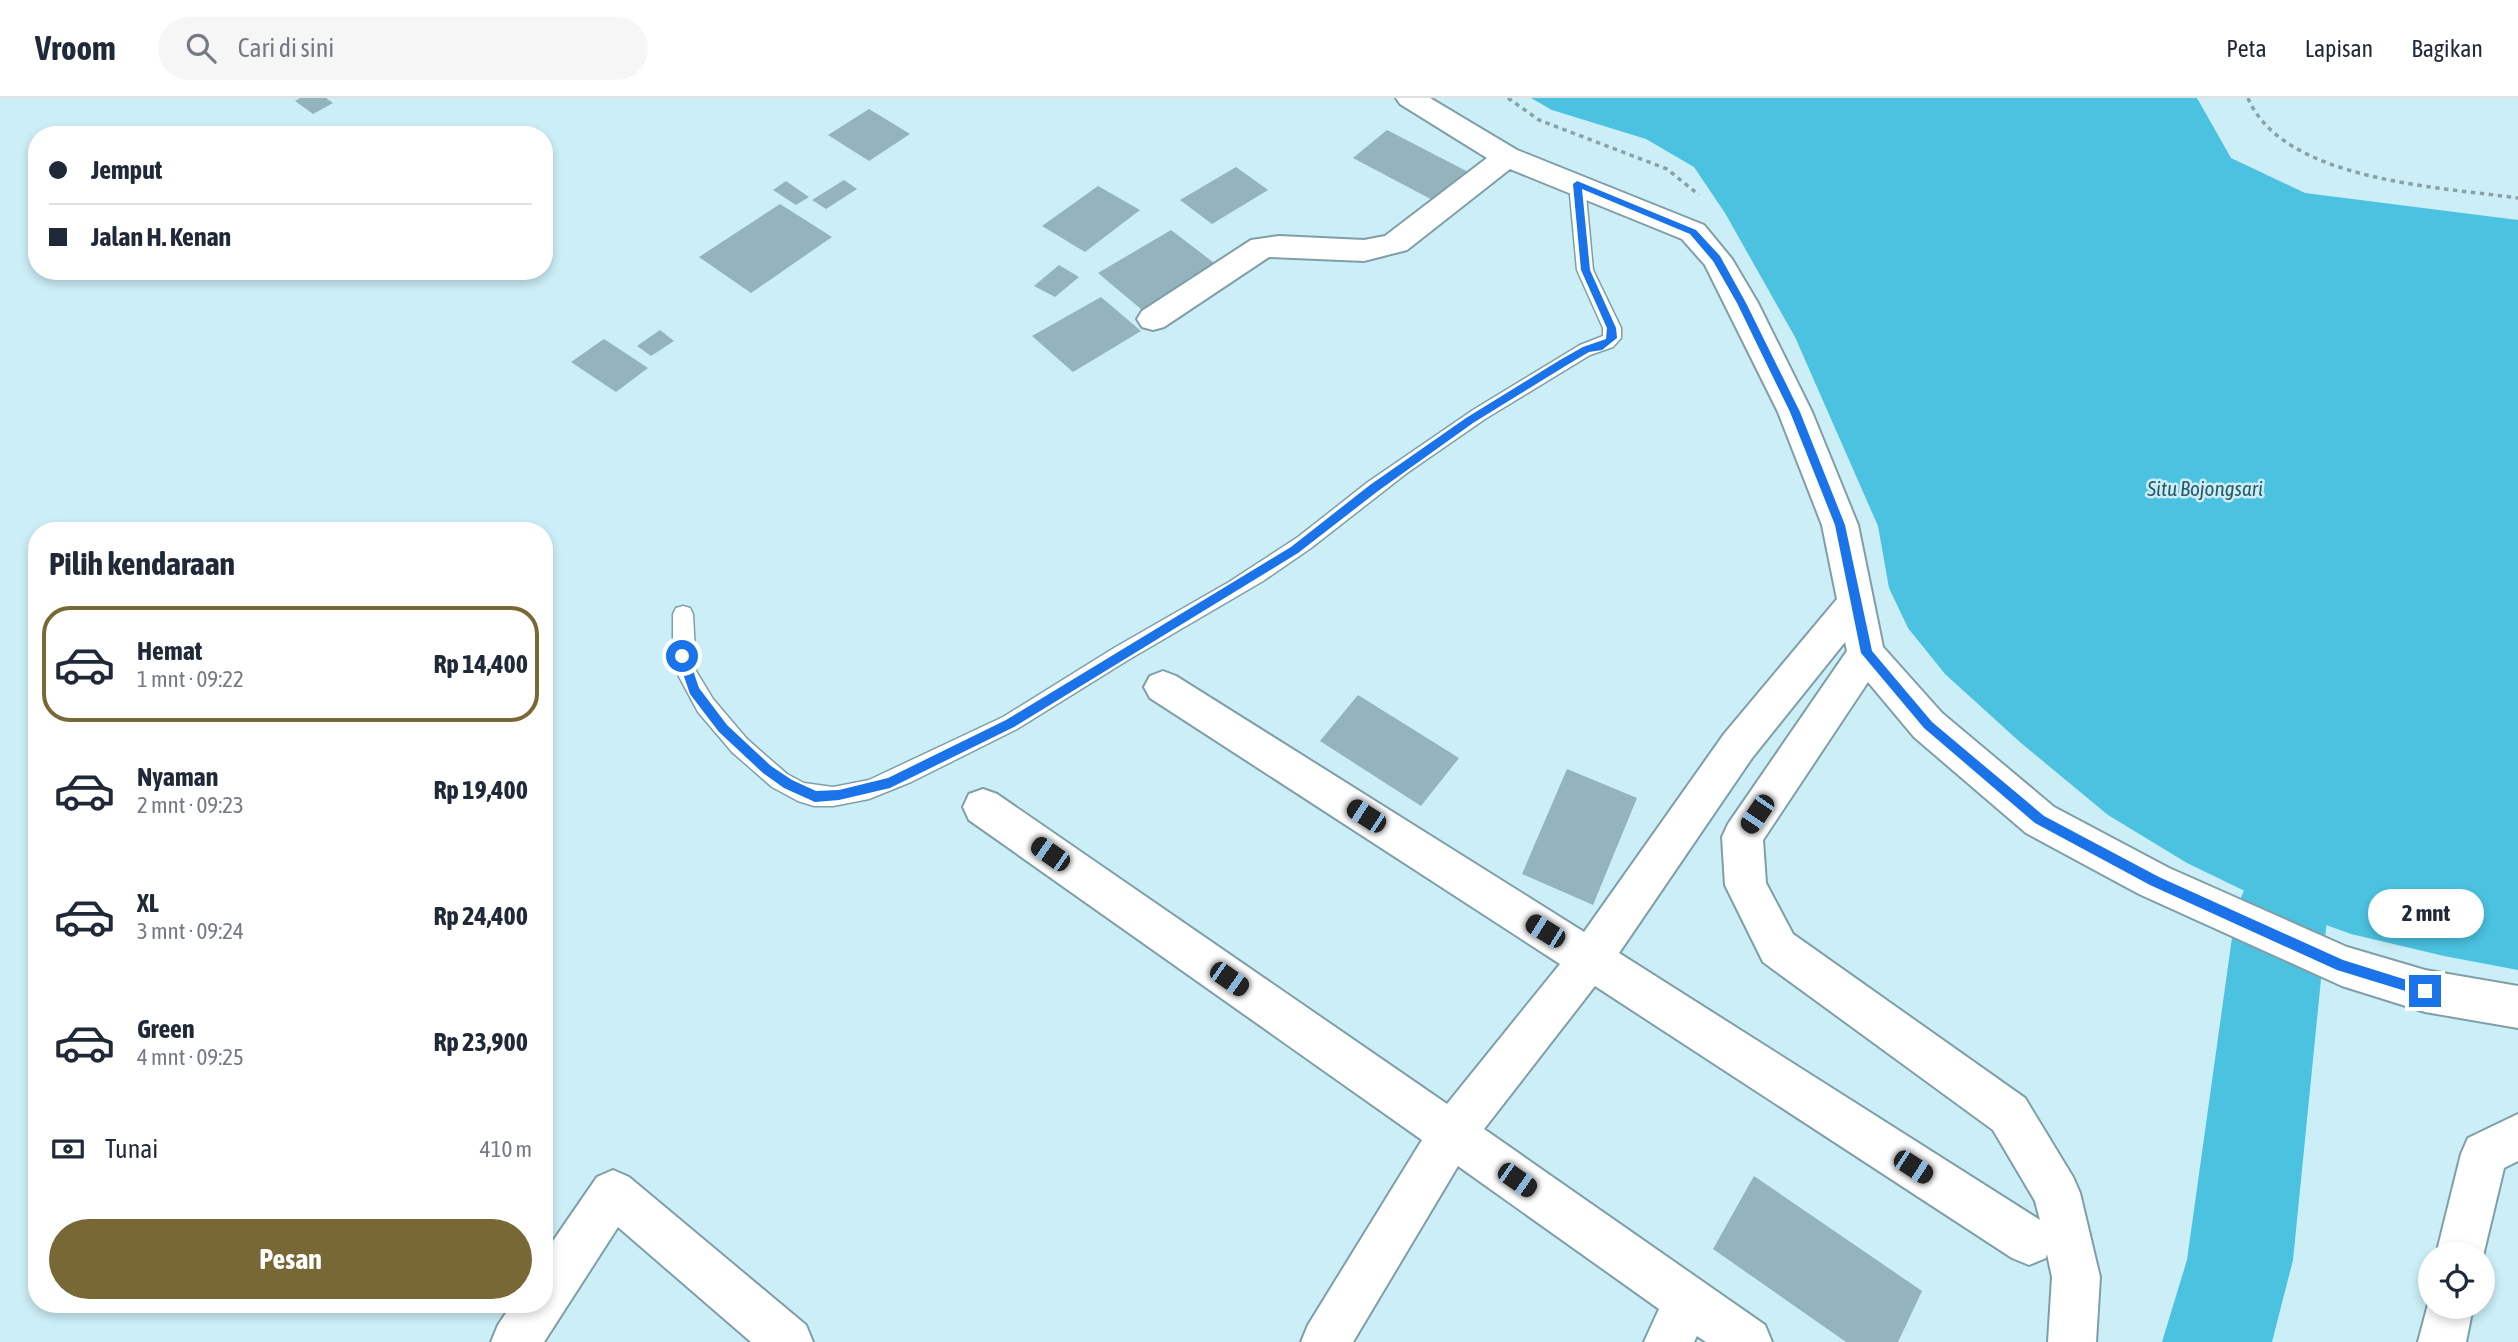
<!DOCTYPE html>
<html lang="id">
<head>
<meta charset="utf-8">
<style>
  body { margin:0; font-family:"Asap Condensed",sans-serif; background:#f6f6f7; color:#1f2937; height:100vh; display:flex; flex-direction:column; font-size:26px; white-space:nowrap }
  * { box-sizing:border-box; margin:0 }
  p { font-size:23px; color:#747a83 }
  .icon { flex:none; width:38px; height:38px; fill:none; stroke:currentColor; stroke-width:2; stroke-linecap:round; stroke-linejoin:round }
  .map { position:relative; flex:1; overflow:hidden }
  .drawer { position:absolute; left:28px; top:424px; width:525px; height:791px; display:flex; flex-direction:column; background:#fff; border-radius:28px; box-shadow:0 4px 10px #0003 }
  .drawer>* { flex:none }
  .top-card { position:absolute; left:28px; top:28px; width:525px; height:154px; border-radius:28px; box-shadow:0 4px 10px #0003; display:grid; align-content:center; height:154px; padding:0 21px; background:#fff }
  .fabs { position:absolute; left:2418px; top:1144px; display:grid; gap:14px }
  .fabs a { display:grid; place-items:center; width:77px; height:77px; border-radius:50%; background:#fff; box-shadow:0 4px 10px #0003; font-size:35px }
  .end { position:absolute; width:32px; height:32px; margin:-16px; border:9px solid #1a73e8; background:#fff; box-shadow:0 0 0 4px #fff }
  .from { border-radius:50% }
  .bubble { position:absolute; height:49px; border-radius:24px; background:#fff; box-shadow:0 4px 10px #0003; font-size:23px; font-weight:700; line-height:49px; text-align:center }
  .car { position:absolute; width:21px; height:42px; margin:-21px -10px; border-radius:9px; box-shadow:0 0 5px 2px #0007; background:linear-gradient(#222 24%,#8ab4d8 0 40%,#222 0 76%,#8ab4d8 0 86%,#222 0) }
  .top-card b { display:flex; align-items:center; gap:24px; height:66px; font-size:26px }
  .top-card b+b { border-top:2px solid #e0e1e3 }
  .top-card i { width:18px; height:18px; background:#1f2937 }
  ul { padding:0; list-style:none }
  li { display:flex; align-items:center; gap:21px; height:116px; margin:0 14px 10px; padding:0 7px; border:4px solid transparent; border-radius:28px }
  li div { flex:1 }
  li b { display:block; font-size:26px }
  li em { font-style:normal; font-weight:700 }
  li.active { border-color:#776835 }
  li>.icon { width:63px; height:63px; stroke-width:1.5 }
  h2 { padding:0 21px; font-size:32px; line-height:84px }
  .pay { display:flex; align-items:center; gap:18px; height:77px; padding:0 21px; font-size:26px }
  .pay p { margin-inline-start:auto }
  .button { display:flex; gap:14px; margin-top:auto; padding:14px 21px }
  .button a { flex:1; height:80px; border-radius:42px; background:#776835; color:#fff; font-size:28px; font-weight:700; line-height:80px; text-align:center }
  header { display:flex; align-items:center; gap:42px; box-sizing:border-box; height:98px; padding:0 35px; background:#fff; border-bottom:2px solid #e0e1e3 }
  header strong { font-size:33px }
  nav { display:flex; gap:38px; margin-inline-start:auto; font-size:24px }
  .search { width:490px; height:63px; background:#f6f6f7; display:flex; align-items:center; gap:18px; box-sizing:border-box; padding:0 24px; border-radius:38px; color:#747a83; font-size:26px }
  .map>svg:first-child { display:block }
  .water { fill:#4ac2e0 }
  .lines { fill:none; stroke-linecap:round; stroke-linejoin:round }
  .river { fill:#4ac2e0; fill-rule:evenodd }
  .building { fill:#93b3bd }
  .lane-casing { stroke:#7f9fa8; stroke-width:3 }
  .street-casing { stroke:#7f9fa8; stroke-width:4 }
  .path { stroke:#88a2a9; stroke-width:3.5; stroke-dasharray:4.5 4.5; stroke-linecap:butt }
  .lane { fill:#fff; fill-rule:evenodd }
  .street { fill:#fff; fill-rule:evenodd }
  .route { fill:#1a73e8 }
  .labels { text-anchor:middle; stroke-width:5; stroke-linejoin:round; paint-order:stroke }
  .water-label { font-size:21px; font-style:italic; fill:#295a67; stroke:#cceef7 }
</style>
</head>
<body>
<header>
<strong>Vroom</strong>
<div class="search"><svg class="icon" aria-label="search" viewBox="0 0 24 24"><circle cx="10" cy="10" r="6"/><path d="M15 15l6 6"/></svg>Cari di sini</div>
<nav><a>Peta</a><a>Lapisan</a><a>Bagikan</a></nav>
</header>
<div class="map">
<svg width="2518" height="1244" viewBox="0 0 2518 1244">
  <rect width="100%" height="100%" fill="#cceef7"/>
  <path class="water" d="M1531,0H2197L2231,60L2305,95L2518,122V872L2444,858L2351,836L2282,811L2187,765L2108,717L2021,645L1945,576L1908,530L1889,490L1878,428L1795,239L1725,115L1694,69L1646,41L1552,12Z"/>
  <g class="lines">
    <path class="river" d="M2282,768L2315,781L2328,811L2293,1162L2272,1244H2162L2187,1162L2236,811L2249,781Z"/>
  </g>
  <path class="building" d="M300,0H326L333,5L313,16L295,3Z
    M869,11L910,36L869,63L828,37Z
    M1387,32L1476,78L1442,107L1353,60Z
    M1236,69L1268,92L1212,126L1180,102Z
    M844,82L857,91L826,111L812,102Z
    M786,83L809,99L796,107L773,92Z
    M1098,88L1140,112L1085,154L1042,128Z
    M780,106L832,139L751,195L699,159Z
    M1171,132L1222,171L1148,217L1098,175Z
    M1059,167L1079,179L1055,199L1034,188Z
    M1101,199L1141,233L1073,274L1032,238Z
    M660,232L674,243L651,258L637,248Z
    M604,241L648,270L616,294L571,264Z
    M1358,597L1459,660L1421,708L1320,643Z
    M1567,671L1637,700L1593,807L1522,776Z
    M1754,1078L1922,1193L1898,1244H1846L1713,1151Z"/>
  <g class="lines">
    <g class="lane-casing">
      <path id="lane" d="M1577,81L1585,86L1593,172L1621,230V240L1613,249L1590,257L1485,321L1407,375L1311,450L1263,483L1128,562L1017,631L911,684L869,701L833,708H814L798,703L772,689L732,654L698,614L676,573L673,545V516L676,510L683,508L690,510L693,516L696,573L713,601L747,641L787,676L804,685L833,689L869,682L1003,619L1114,550L1229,484L1298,439L1368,384L1473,312L1580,247L1603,238V230L1577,172L1569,86Z"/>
    </g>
    <g class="street-casing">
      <path id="street" d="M1396,0H1430L1517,52L1704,127L1732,161L1758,205L1812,314L1858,427L1883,549L1942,615L2054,709L2169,770L2347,849L2425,872L2518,888V930L2425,914L2342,888L2139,796L2026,735L1914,639L1868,584L1763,742L1766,785L1793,836L2025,1000L2073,1079L2080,1095L2100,1179L2096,1244H2048L2052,1179L2047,1156L2046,1160L2029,1167L2012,1160L1595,888L1484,1031L1765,1227L1772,1244H1706L1697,1238L1694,1244H1644L1659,1211L1458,1068L1353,1244H1301L1308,1227L1422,1042L969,722L963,709L969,696L983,691L997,696L1447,1006L1560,866L1150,600L1144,589L1150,578L1163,573L1176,578L1584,834L1724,636L1837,501L1822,427L1778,314L1705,167L1682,141L1510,71L1407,152L1364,163L1269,159L1164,229L1153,232L1142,229L1137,221L1142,213L1251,142L1279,138L1364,142L1385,138L1487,60L1400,6ZM1845,544L1847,553L1728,726L1722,739L1725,787L1763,864L1993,1032L2035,1103L2040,1122L1619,855L1752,660Z
        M2518,1016V1063L2504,1070L2483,1158L2436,1157L2461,1056L2468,1040Z
        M613,1072L629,1079L806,1227L813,1244H751L618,1129L544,1244H491L498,1227L512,1206H544V1156L597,1079Z
        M2431,1195V1209H2473L2466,1244H2418Z"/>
    </g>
    <path class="path" d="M1508,0L1539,22L1667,71L1699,97
      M2248,0C2283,83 2440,89 2518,100"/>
    <use href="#lane" class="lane"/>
    <use href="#street" class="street"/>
  </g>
  <path class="route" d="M1577,83L1696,132L1720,158L1746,205L1800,314L1845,427L1872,553L1932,624L2044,718L2159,779L2343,862L2429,889V898L2425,899L2337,872L2150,787L2035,725L1924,630L1861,555L1835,427L1790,314L1737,205L1713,163L1690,136L1582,91L1590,172L1616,230L1617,240L1602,252L1589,254L1567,267L1473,325L1378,393L1298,455L1014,629L890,690L839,702L815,704L784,690L763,675L719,634L690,596L677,558L682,553L688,558L699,590L727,627L771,668L792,682L816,693L839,692L888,680L1006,622L1291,449L1370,387L1466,320L1560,262L1583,249L1606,241L1607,230L1581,172L1573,86Z"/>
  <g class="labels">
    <g class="water-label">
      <text x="2205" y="398">Situ Bojongsari</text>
    </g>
  </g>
</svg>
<div class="fabs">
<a><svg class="icon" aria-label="locate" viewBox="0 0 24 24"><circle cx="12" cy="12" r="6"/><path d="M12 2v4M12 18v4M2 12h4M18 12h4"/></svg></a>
</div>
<i class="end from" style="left:682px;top:558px"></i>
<i class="end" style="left:2425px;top:893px"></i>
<div class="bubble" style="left:2368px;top:791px;width:116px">2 mnt</div>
<i class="car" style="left:1757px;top:716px;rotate:214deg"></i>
<i class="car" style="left:1366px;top:718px;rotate:303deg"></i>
<i class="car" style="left:1050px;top:756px;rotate:305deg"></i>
<i class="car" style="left:1545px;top:833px;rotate:302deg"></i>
<i class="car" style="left:1229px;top:881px;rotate:125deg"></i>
<i class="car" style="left:1913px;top:1069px;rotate:123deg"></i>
<i class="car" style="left:1517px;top:1082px;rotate:125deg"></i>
<div class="top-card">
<b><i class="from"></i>Jemput</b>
<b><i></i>Jalan H. Kenan</b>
</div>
<section class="drawer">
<h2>Pilih kendaraan</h2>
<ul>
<li class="active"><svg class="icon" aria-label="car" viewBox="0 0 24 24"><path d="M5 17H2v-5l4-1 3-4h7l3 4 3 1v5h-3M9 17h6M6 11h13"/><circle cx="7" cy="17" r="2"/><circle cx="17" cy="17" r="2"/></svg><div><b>Hemat</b><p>1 mnt · 09:22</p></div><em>Rp 14,400</em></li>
<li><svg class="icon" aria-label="car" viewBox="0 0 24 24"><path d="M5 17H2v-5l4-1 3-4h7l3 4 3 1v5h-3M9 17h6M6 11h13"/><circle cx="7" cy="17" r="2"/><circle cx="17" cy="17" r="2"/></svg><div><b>Nyaman</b><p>2 mnt · 09:23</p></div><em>Rp 19,400</em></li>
<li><svg class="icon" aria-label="car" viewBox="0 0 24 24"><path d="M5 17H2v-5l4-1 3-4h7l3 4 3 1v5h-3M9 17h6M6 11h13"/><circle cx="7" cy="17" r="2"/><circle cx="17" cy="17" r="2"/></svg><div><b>XL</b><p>3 mnt · 09:24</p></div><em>Rp 24,400</em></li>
<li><svg class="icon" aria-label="car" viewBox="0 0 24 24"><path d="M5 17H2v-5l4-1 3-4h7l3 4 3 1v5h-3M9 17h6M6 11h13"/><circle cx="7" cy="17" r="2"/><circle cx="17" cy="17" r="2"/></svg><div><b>Green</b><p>4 mnt · 09:25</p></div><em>Rp 23,900</em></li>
</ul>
<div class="pay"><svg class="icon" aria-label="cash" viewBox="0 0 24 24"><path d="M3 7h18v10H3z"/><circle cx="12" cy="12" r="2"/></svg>Tunai<p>410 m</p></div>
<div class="button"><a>Pesan</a></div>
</section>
</div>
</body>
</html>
